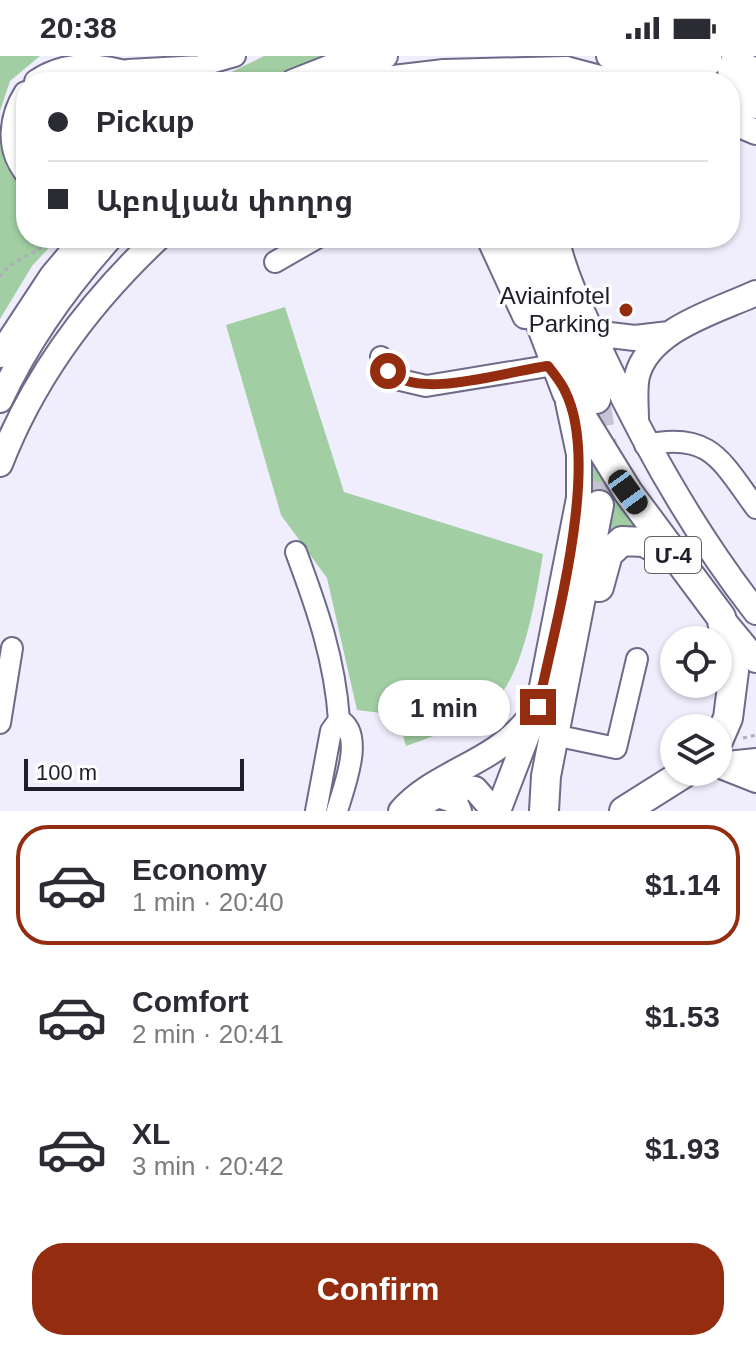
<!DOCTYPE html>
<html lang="en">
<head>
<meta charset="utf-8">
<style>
  body { margin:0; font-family:Arial,"Noto Sans Armenian",sans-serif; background:#f7f7f7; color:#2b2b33; height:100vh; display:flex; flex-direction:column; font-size:30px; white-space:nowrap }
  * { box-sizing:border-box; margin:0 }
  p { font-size:26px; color:#7c7c81 }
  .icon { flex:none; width:44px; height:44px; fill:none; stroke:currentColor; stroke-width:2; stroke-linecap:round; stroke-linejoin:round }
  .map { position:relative; height:755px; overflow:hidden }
  .side { display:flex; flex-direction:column; background:#fff; flex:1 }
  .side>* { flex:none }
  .banner { position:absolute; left:16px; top:16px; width:724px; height:176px; border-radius:32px; box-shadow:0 2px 6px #0004; display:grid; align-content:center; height:176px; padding:0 32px; background:#fff }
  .tools { position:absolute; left:660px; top:570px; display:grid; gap:16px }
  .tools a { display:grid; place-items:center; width:72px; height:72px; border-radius:50%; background:#fff; box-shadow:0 2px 6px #0004; font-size:40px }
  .scale { position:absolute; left:24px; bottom:20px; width:220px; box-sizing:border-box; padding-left:8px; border:4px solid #1f1d29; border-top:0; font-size:22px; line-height:28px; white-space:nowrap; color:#1f1d29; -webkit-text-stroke:6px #fdfdfd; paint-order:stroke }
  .end { position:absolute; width:36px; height:36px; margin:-18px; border:10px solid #942d10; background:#fff; box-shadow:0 0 0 4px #fff }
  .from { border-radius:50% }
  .bubble { position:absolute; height:56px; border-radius:28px; background:#fff; box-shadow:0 2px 6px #0004; font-size:26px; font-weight:700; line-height:56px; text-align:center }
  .car { position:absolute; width:24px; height:48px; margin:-24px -12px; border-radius:10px; box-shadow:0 0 6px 2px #0007; background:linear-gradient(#222 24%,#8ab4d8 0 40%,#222 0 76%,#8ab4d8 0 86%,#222 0) }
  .banner b { display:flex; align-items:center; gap:28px; height:76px; font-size:30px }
  .banner b+b { border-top:2px solid #e1e1e2 }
  .banner i { width:20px; height:20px; background:#2b2b33 }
  ul { padding:14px 0 0; list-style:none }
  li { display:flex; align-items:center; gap:24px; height:120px; margin:0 16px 12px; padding:0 16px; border:4px solid transparent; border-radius:32px }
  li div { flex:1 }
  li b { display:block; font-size:30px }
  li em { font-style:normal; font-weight:700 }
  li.selected { border-color:#942d10 }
  li>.icon { width:72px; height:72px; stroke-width:1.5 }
  .action { display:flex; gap:16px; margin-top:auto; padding:16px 32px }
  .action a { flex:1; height:92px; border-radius:32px; background:#942d10; color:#fff; font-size:32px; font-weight:700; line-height:92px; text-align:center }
  .status { display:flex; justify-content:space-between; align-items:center; height:56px; padding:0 40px; background:#fff; direction:ltr }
  .status svg { height:22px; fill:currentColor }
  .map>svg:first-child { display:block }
  .green { fill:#a2cea3 }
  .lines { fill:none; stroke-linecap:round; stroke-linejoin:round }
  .highway-tunnel { stroke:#c6c4d2; stroke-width:28; stroke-dasharray:28 14; stroke-linecap:butt }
  .minor-casing { stroke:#6e6a89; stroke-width:24 }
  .major-casing { stroke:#6e6a89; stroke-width:28 }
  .highway-casing { stroke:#6e6a89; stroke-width:32 }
  .path { stroke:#afadba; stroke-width:3; stroke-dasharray:4 4; stroke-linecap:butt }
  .minor { stroke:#fff; stroke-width:20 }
  .major { stroke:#fff; stroke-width:24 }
  .highway { stroke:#fff; stroke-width:28 }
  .major-bridge-casing { stroke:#6e6a89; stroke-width:28; stroke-linecap:butt }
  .major-bridge { stroke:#fff; stroke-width:24 }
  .route { stroke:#942d10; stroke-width:10 }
  .poi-dot { fill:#942d10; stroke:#fdfdfd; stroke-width:3 }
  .labels { text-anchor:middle; stroke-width:7; stroke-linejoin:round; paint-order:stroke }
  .shield { fill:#fdfdfd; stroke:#626069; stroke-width:2 }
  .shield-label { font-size:22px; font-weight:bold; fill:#1f1d29 }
  .poi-label { font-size:24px; fill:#1f1d29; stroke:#fdfdfd; text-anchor:end }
</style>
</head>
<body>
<div class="status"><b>20:38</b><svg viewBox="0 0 49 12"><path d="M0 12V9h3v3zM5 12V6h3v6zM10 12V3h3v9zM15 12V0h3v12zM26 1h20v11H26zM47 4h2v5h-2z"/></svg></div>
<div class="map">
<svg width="756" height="755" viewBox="0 0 756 755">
  <rect width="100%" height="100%" fill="#f0eefc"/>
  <path class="green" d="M0,0H40L10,25L0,55Z
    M264,0H351L316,7L273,26H211Z
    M0,87L7,111L26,136V182H58L32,210L0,263Z
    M285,251L344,436L543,498C537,535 526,604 503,635C480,665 440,678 406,690L397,659L357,654L327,522L281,459L226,269Z
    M585,396L649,481L606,488L609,441L592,437L562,582Z"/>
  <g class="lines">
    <path class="highway-tunnel" d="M596,343L605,403L599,449"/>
    <g class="minor-casing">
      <path id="minor" d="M732,0L756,13
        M128,14L200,10L235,0
        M275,206L317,182
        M381,301L396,323L426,330L548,310
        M645,389C710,375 721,404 756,452
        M296,496C317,552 335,604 339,664
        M0,667L12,592
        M554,679L616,692L637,603
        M718,711L756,726
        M316,755L331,675L339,664C366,678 343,733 337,755
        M415,755L438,741L458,748L461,755"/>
    </g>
    <g class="major-casing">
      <path id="major" d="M609,0L692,26
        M566,13L615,26
        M37,26C75,0 116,14 156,26
        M293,26L331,11L385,0
        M360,26L444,16
        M26,38C11,62 8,92 26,115
        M730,39L756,50
        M730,65L756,76
        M489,182L525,260
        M556,182C566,225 587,266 606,306C648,395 695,478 756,556
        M592,277L635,282L669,278
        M0,299L52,220L84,182
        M0,344C28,284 66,231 110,182
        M636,364C636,350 634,333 637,320C649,273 717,255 756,237
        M0,408C34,320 90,246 158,182
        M722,563L756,604
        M718,709L756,705
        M440,727L475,733L494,755
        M401,755C434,717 492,708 526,666
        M498,755L538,651L579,442V398L568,346"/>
    </g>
    <g class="highway-casing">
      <path id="highway" d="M631,6L653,3L708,5
        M732,13L756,40
        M508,182L567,337L628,436L721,561L734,615L728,662L718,685
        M533,182L542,215L596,343
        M599,531L608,498L622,485L644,486L671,501
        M544,755L546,720L599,449
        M624,755L686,716"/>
    </g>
    <path class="path" d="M0,221C12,202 38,199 53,182
      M743,682L756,679"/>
    <use href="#minor" class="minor"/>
    <use href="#major" class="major"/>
    <use href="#highway" class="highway"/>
    <g class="major-bridge-casing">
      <path id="major-bridge" d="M444,16L566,13"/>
    </g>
    <use href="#major-bridge" class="major-bridge"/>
  </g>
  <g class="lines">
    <path class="route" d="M388,315C419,345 507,315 548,310C554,318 561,326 565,335C602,408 554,572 538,651"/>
  </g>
  <circle class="poi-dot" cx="626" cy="254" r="8"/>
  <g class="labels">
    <rect class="shield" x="645" y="481" width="56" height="36" rx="6"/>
    <g class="shield-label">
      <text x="673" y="507">Մ-4</text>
    </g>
    <g class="poi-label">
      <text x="610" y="248">Aviainfotel<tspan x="610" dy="28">Parking</tspan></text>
    </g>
  </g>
</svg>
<div class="tools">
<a><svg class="icon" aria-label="locate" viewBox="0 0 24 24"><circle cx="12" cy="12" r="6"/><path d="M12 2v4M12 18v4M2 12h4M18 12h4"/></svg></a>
<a><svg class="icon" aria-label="layers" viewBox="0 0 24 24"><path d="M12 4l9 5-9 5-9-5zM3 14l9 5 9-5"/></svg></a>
</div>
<div class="scale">100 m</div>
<i class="end from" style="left:388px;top:315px"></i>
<i class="end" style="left:538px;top:651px"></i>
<div class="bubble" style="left:378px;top:624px;width:132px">1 min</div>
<i class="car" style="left:628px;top:436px;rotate:144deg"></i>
<div class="banner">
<b><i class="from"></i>Pickup</b>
<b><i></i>Աբովյան փողոց</b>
</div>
</div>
<section class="side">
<ul>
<li class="selected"><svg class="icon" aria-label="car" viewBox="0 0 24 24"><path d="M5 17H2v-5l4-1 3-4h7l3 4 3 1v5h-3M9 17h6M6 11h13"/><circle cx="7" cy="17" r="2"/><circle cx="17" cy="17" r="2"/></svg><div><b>Economy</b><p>1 min · 20:40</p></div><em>$1.14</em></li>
<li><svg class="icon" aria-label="car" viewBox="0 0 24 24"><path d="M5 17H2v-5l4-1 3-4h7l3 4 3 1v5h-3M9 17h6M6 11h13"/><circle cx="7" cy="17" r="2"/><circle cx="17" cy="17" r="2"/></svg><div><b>Comfort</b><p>2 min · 20:41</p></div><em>$1.53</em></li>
<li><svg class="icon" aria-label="car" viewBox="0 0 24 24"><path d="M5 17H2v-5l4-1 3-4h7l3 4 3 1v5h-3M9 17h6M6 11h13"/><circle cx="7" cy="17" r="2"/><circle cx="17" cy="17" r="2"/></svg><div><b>XL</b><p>3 min · 20:42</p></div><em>$1.93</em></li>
</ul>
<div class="action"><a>Confirm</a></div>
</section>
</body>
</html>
